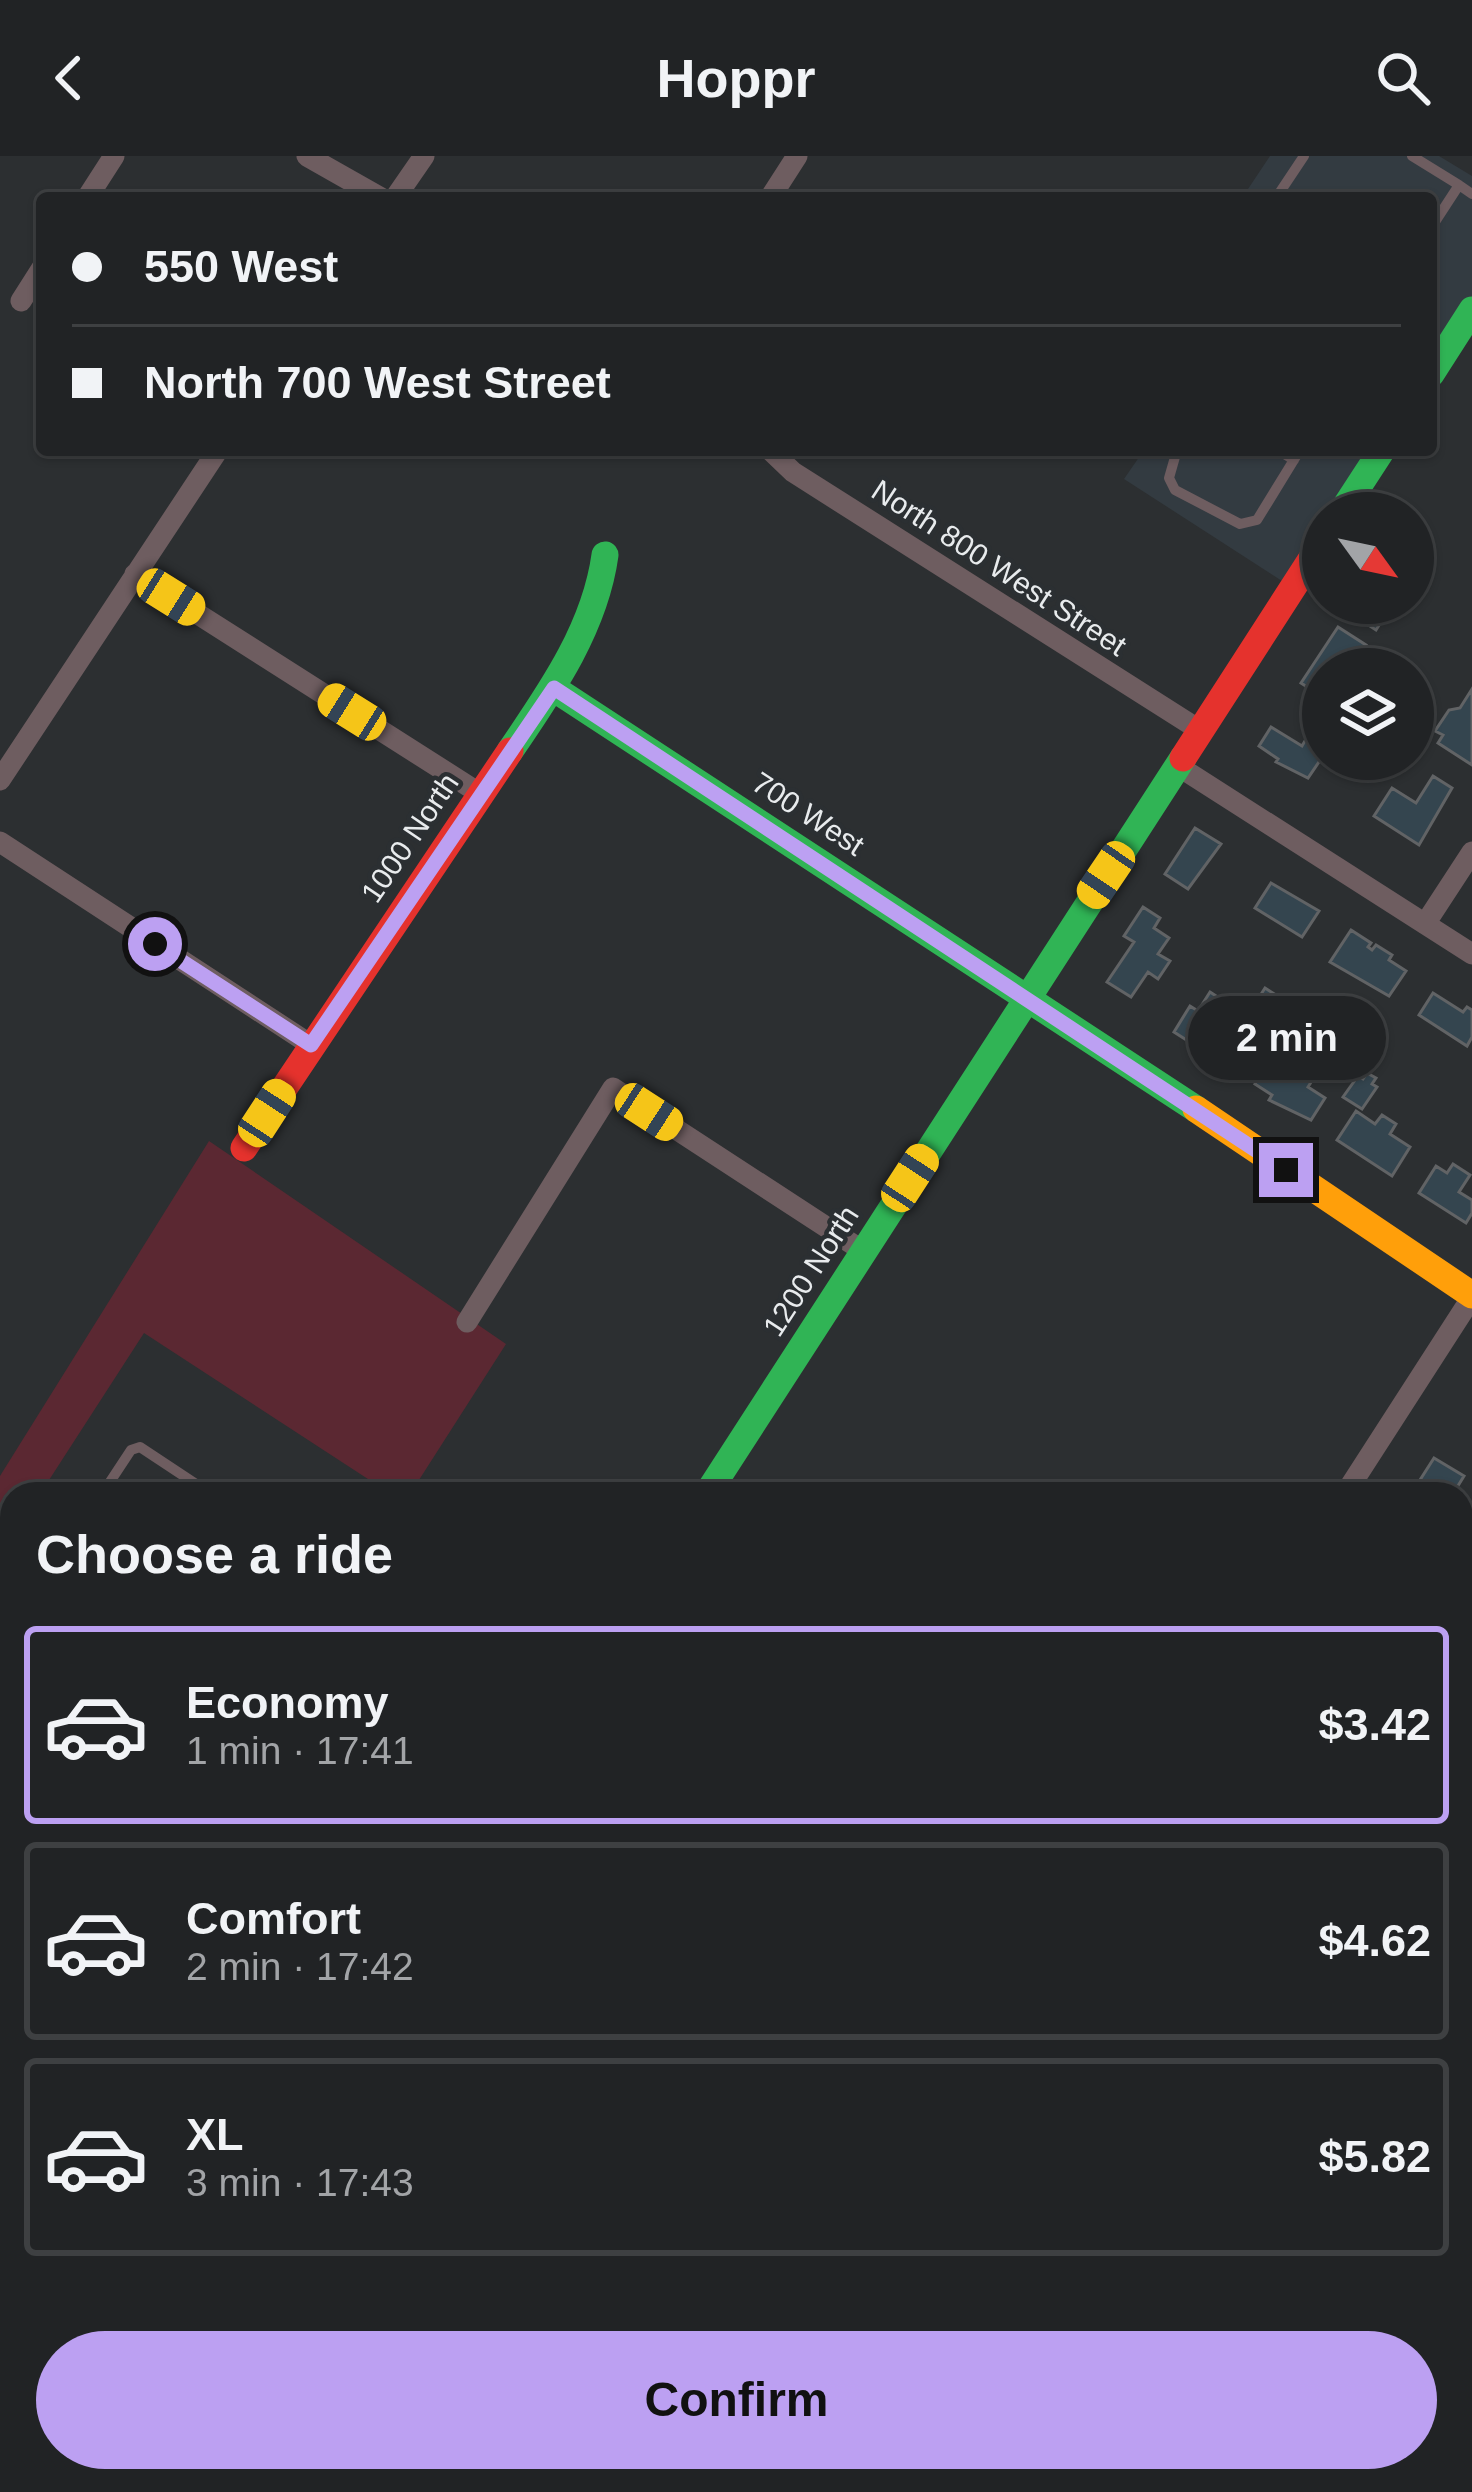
<!DOCTYPE html>
<html lang="en">
<head>
<meta charset="utf-8">
<style>
  body { margin:0; font-family:Helvetica,sans-serif; background:#2d2f32; color:#f1f3f6; height:100vh; display:flex; flex-direction:column; font-size:45px; white-space:nowrap }
  * { box-sizing:border-box; margin:0 }
  p { font-size:39px; color:#a2a4a7 }
  .icon { flex:none; width:66px; height:66px; fill:none; stroke:currentColor; stroke-width:2; stroke-linecap:round; stroke-linejoin:round }
  .map { position:relative; flex:1; overflow:hidden }
  .side { position:absolute; left:0px; top:1326px; width:1473px; height:1011px; display:flex; flex-direction:column; background:#212325; border-radius:36px 36px 0 0; box-shadow:0 3px 9px #0004,0 0 0 3px #3e4042 }
  .side>* { flex:none }
  .banner { position:absolute; left:36px; top:36px; width:1401px; height:264px; border-radius:12px; box-shadow:0 3px 9px #0004,0 0 0 3px #3e4042; display:grid; align-content:center; height:264px; padding:0 36px; background:#212325 }
  .needle { width:78px; rotate:123deg }
  .controls { position:absolute; left:1302px; top:336px; display:grid; gap:24px }
  .controls a { display:grid; place-items:center; width:132px; height:132px; border-radius:50%; background:#212325; box-shadow:0 3px 9px #0004,0 0 0 3px #3e4042; font-size:60px }
  .end { position:absolute; width:54px; height:54px; margin:-27px; border:15px solid #bca0f2; background:#111; box-shadow:0 0 0 6px #111 }
  .from { border-radius:50% }
  .bubble { position:absolute; height:84px; border-radius:42px; background:#212325; box-shadow:0 3px 9px #0004,0 0 0 3px #3e4042; font-size:39px; font-weight:800; line-height:84px; text-align:center }
  .car { position:absolute; width:36px; height:72px; margin:-36px -18px; border-radius:15px; box-shadow:0 0 9px 3px #0007; background:linear-gradient(#f5c518 24%,#345 0 40%,#f5c518 0 76%,#345 0 86%,#f5c518 0) }
  .banner b { display:flex; align-items:center; gap:42px; height:114px; font-size:45px }
  .banner b+b { border-top:3px solid #3e4042 }
  .banner i { width:30px; height:30px; background:#f1f3f6 }
  ul { padding:0; list-style:none }
  li { display:flex; align-items:center; gap:36px; height:198px; margin:0 24px 18px; padding:0 12px; border:6px solid #3e4042; border-radius:12px }
  li div { flex:1 }
  li b { display:block; font-size:45px }
  li em { font-style:normal; font-weight:800 }
  li.on { border-color:#bca0f2 }
  li>.icon { width:108px; height:108px; stroke-width:1.5 }
  h2 { padding:0 36px; font-size:54px; line-height:144px }
  .action { display:flex; gap:24px; margin-top:auto; padding:24px 36px }
  .action a { flex:1; height:138px; border-radius:72px; background:#bca0f2; color:#111; font-size:48px; font-weight:800; line-height:138px; text-align:center }
  header { display:flex; justify-content:space-between; align-items:center; height:156px; padding:0 36px; background:#212325; font-size:54px; font-weight:800 }
  .map>svg:first-child { display:block }
  .built { fill:#333b41 }
  .green { fill:#5b2832 }
  .building { fill:#34454f; stroke:#616365; stroke-width:3 }
  .lines { fill:none; stroke-linecap:round; stroke-linejoin:round }
  .lane { stroke:#6e5d60; stroke-width:10 }
  .street { stroke:#6e5d60; stroke-width:21 }
  .fast { stroke:#30b455; stroke-width:27 }
  .slow { stroke:#ff9f0a; stroke-width:27 }
  .jam { stroke:#e5322d; stroke-width:27 }
  .route { stroke:#bca0f2; stroke-width:15 }
  .labels { text-anchor:middle; stroke-width:9; stroke-linejoin:round; paint-order:stroke }
  .street-label { font-size:30px; fill:#e8ebed; stroke:#2b2f32 }
</style>
</head>
<body>
<header><svg class="icon" aria-label="back" viewBox="0 0 24 24"><path d="M15 5l-7 7 7 7"/></svg>Hoppr<svg class="icon" aria-label="search" viewBox="0 0 24 24"><circle cx="10" cy="10" r="6"/><path d="M15 15l6 6"/></svg></header>
<div class="map">
<svg width="1472" height="2336" viewBox="0 0 1472 2336">
  <rect width="100%" height="100%" fill="#2c2f31"/>
  <path class="built" d="M1270,0H1439L1472,20V154L1431,218V42H1242Z
    M1144,294H1382L1341,357H1323V385L1293,432L1124,323Z"/>
  <path class="green" d="M209,985L506,1188L410,1338H391L144,1177L40,1338H12V1382L0,1401V1320Z"/>
  <path class="building" d="M1361,447H1393L1376,474L1353,459Z
    M1338,471L1366,489L1352,510L1358,513H1323V541L1301,527Z
    M1472,533V609L1438,587L1443,579L1435,575L1449,554L1460,552Z
    M1271,571L1302,590L1309,578L1323,587V600L1308,622L1276,606L1278,603L1259,590Z
    M1433,620L1452,632L1419,689L1374,660L1392,632L1416,647Z
    M1195,672L1221,688L1188,733L1165,718Z
    M1271,727L1319,755L1302,781L1255,752Z
    M1143,751L1160,762L1154,772L1169,782L1158,798L1170,805L1158,823L1148,816L1131,841L1107,826L1134,786L1124,780Z
    M1351,774L1371,787L1368,791L1372,794L1376,789L1392,799L1389,804L1406,815L1389,840L1330,806Z
    M1265,832L1287,846L1271,871L1249,857Z
    M1210,836L1239,855L1236,860L1244,865L1236,878L1229,873L1226,879L1241,889L1227,910L1174,876L1190,850L1198,855Z
    M1433,837L1463,856L1467,851L1472,854V881L1467,890L1419,859Z
    M1347,887L1367,900L1353,923L1332,909Z
    M1300,899L1320,912L1308,931L1325,942L1311,964L1269,944L1272,939L1255,928L1269,906L1288,918Z
    M1367,917L1376,922L1372,928L1377,931L1362,953L1343,941L1358,920L1363,923Z
    M1356,955L1375,968L1382,959L1396,968L1390,978L1410,991L1392,1020L1337,984Z
    M1453,1008L1470,1019L1459,1036L1472,1044V1057L1466,1067L1419,1037L1436,1010L1447,1017Z
    M1434,1302L1464,1320L1453,1338L1413,1335Z
    M0,1886L12,1902V1928L0,1941Z
    M1461,2101L1472,2108V2145L1461,2155Z
    M8,2162L12,2165V2261L0,2253V2174Z
    M452,2325H525L518,2336H446Z
    M1306,2325H1370L1363,2336H1298Z"/>
  <g class="lines">
    <path class="lane" d="M1412,0L1459,29
      M1276,42L1304,0
      M1431,72L1459,29L1472,38
      M1177,294L1169,322L1175,334L1240,368L1257,364L1300,294
      M1278,294L1294,304
      M102,1338L131,1294L140,1291L211,1338
      M0,1495L12,1476"/>
    <path class="street" d="M307,0L381,42
      M87,42L114,0
      M395,42L424,0
      M770,42L797,0
      M21,145L42,112
      M770,294L793,316L1201,575
      M135,418L479,637
      M1178,610L1472,798
      M0,624L218,294
      M0,686L311,889
      M1425,768L1472,696
      M467,1166L613,932L863,1095
      M1345,1338L1472,1141
      M0,1560L12,1568
      M1461,1750L1472,1758
      M0,1837L12,1845
      M1461,2043L1472,2050
      M646,2325L663,2336
      M1178,2325L1195,2336"/>
    <path class="fast" d="M1431,218L1472,154
      M1341,357L1382,294
      M553,532L1196,953
      M510,595C551,535 595,472 605,399
      M707,1338L1183,602
      M1461,2267L1472,2250
      M66,2336L73,2325
      M1416,2336L1423,2325"/>
    <path class="slow" d="M1196,953L1472,1139"/>
    <path class="jam" d="M1183,602L1323,385
      M244,992L510,595"/>
  </g>
  <g class="lines">
    <path class="route" d="M155,788L311,889L554,532L1286,1014"/>
  </g>
  <g class="labels">
    <g class="street-label">
      <text transform="translate(999 412) rotate(33)" y="10">North 800 West Street</text>
      <text transform="translate(808 658) rotate(33)" y="10">700 West</text>
      <text transform="translate(410 682) rotate(-56)" y="10">1000 North</text>
      <text transform="translate(811 1115) rotate(-57)" y="10">1200 North</text>
    </g>
  </g>
</svg>
<div class="controls">
<a><svg class="needle" viewBox="-14 -14 28 28"><path d="M0-13l5 13h-10z" fill="#e53935"/><path d="M0 13l5-13h-10z" fill="#a2a4a7"/></svg></a>
<a><svg class="icon" aria-label="layers" viewBox="0 0 24 24"><path d="M12 4l9 5-9 5-9-5zM3 14l9 5 9-5"/></svg></a>
</div>
<i class="end from" style="left:155px;top:788px"></i>
<i class="end" style="left:1286px;top:1014px"></i>
<div class="bubble" style="left:1188px;top:840px;width:198px">2 min</div>
<i class="car" style="left:171px;top:441px;rotate:122deg"></i>
<i class="car" style="left:352px;top:556px;rotate:302deg"></i>
<i class="car" style="left:1106px;top:719px;rotate:214deg"></i>
<i class="car" style="left:649px;top:956px;rotate:123deg"></i>
<i class="car" style="left:267px;top:957px;rotate:33deg"></i>
<i class="car" style="left:910px;top:1022px;rotate:33deg"></i>
<div class="banner">
<b><i class="from"></i>550 West</b>
<b><i></i>North 700 West Street</b>
</div>
<section class="side">
<h2>Choose a ride</h2>
<ul>
<li class="on"><svg class="icon" aria-label="car" viewBox="0 0 24 24"><path d="M5 17H2v-5l4-1 3-4h7l3 4 3 1v5h-3M9 17h6M6 11h13"/><circle cx="7" cy="17" r="2"/><circle cx="17" cy="17" r="2"/></svg><div><b>Economy</b><p>1 min · 17:41</p></div><em>$3.42</em></li>
<li><svg class="icon" aria-label="car" viewBox="0 0 24 24"><path d="M5 17H2v-5l4-1 3-4h7l3 4 3 1v5h-3M9 17h6M6 11h13"/><circle cx="7" cy="17" r="2"/><circle cx="17" cy="17" r="2"/></svg><div><b>Comfort</b><p>2 min · 17:42</p></div><em>$4.62</em></li>
<li><svg class="icon" aria-label="car" viewBox="0 0 24 24"><path d="M5 17H2v-5l4-1 3-4h7l3 4 3 1v5h-3M9 17h6M6 11h13"/><circle cx="7" cy="17" r="2"/><circle cx="17" cy="17" r="2"/></svg><div><b>XL</b><p>3 min · 17:43</p></div><em>$5.82</em></li>
</ul>
<div class="action"><a>Confirm</a></div>
</section>
</div>
</body>
</html>
